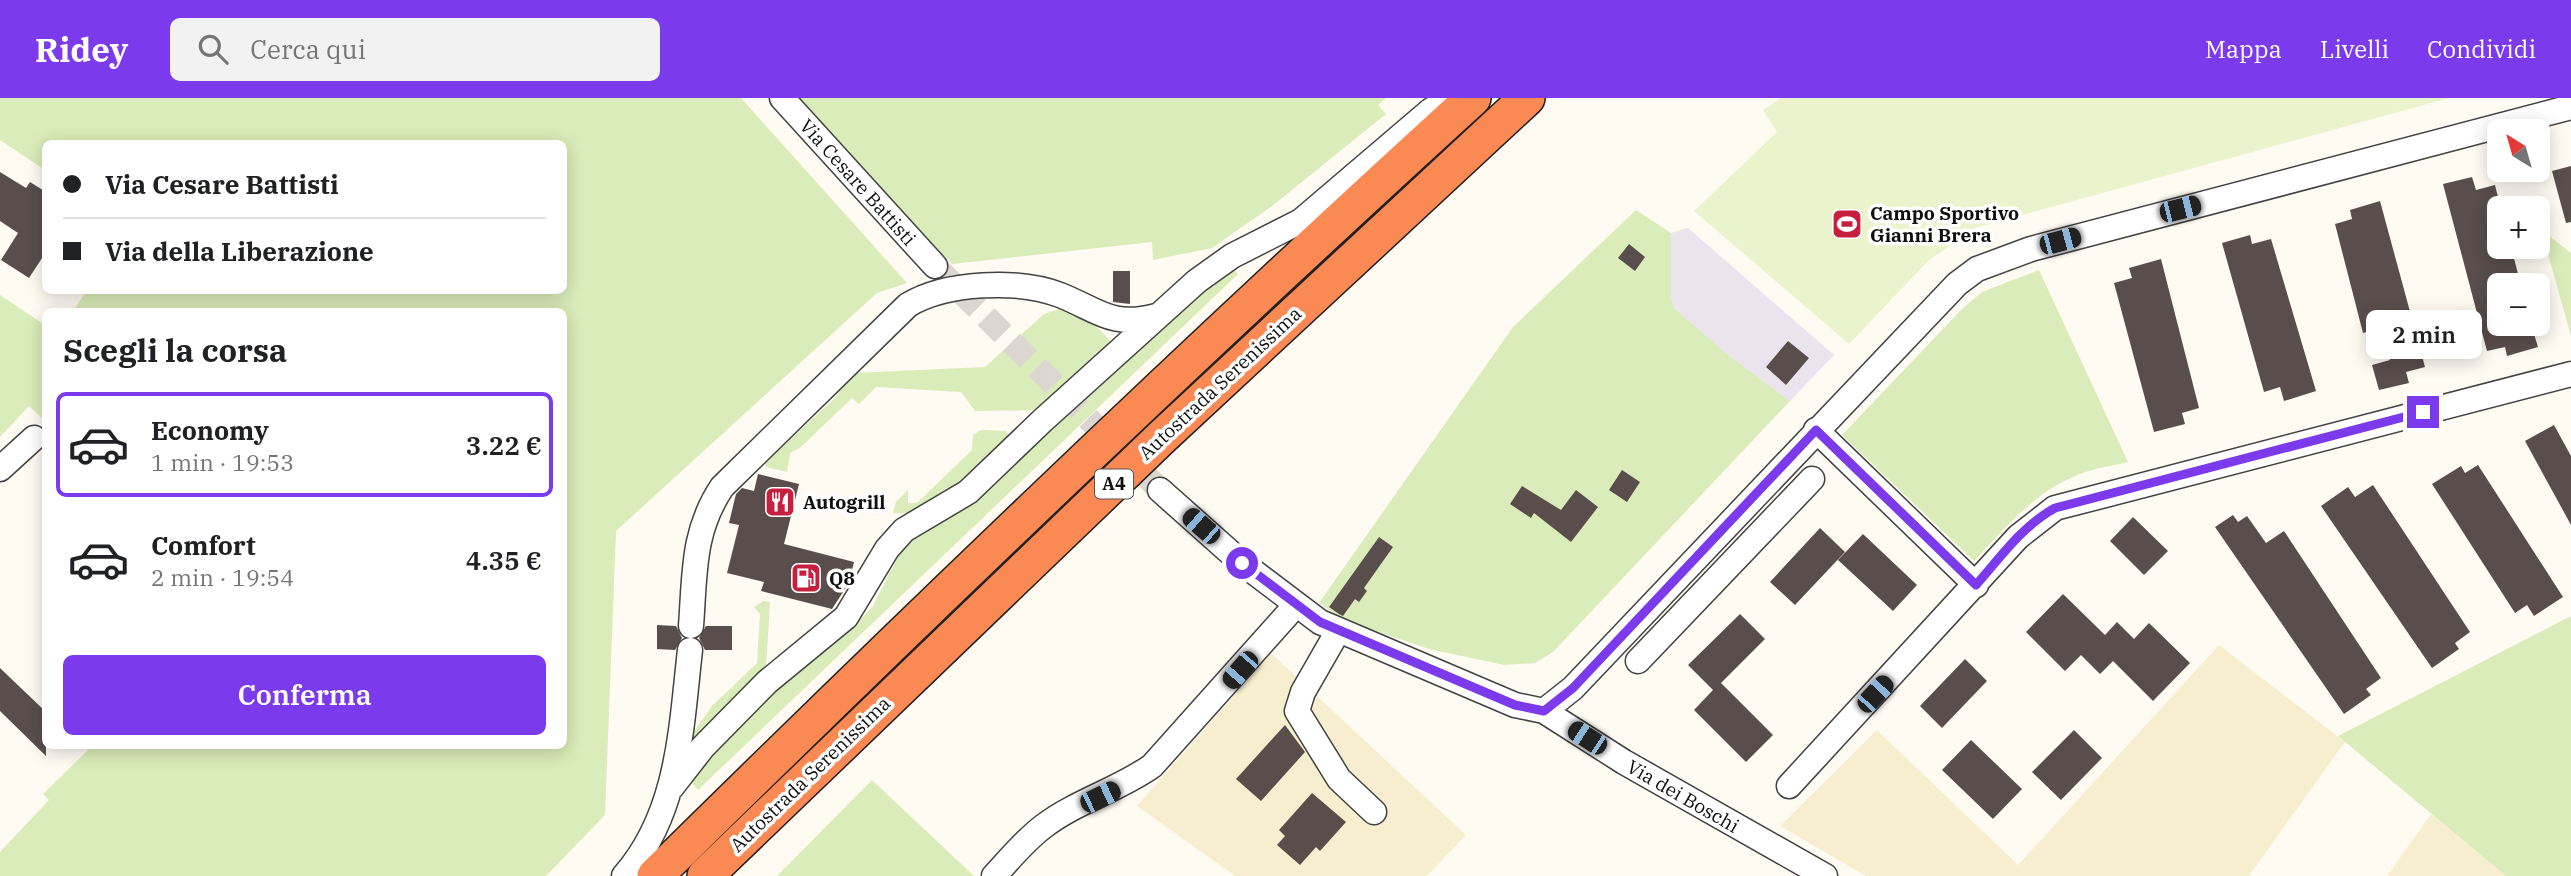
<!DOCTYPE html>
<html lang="it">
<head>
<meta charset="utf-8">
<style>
  body { margin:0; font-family:"IBM Plex Serif",serif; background:#f2f2f2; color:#202124; height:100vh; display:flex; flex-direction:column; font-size:26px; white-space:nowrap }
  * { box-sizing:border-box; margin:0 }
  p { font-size:23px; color:#757577 }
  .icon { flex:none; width:38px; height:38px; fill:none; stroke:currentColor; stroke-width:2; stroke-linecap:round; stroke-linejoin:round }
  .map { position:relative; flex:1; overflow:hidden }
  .details { position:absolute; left:42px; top:210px; width:525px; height:441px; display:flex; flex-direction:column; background:#fff; border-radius:10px; box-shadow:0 4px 18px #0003 }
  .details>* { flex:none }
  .banner { position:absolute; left:42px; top:42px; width:525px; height:154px; border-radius:10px; box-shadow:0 4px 18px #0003; display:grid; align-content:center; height:154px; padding:0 21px; background:#fff }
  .needle { width:46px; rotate:323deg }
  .fabs { position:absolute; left:2487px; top:21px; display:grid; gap:14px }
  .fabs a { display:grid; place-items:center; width:63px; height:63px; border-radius:10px; background:#fff; box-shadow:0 4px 18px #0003; font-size:35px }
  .end { position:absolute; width:32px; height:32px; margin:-16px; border:9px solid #7c3aed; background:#fff; box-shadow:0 0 0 4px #fff }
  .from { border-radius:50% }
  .bubble { position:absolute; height:49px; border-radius:10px; background:#fff; box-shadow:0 4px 18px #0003; font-size:23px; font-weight:600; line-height:49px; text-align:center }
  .car { position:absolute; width:21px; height:42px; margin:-21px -10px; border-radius:9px; box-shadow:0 0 5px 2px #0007; background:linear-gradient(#222 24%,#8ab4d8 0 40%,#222 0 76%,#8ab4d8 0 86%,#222 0) }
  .banner b { display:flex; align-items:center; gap:24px; height:66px; font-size:26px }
  .banner b+b { border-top:2px solid #e0e0e0 }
  .banner i { width:18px; height:18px; background:#202124 }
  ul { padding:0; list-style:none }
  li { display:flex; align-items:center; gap:21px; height:105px; margin:0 14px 10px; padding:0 7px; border:4px solid transparent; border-radius:10px }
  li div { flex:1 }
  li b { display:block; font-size:26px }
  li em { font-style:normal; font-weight:600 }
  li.selected { border-color:#7c3aed }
  li>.icon { width:63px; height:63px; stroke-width:1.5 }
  h2 { padding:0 21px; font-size:32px; line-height:84px }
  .action { display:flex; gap:14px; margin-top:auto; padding:14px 21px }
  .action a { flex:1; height:80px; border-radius:10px; background:#7c3aed; color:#fff; font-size:28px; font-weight:600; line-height:80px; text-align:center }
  header { display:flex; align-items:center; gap:42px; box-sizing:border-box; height:98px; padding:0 35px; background:#7c3aed; color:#fff }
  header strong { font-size:33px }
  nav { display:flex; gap:38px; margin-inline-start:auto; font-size:24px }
  .search { width:490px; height:63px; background:#f2f2f2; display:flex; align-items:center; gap:18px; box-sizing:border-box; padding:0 24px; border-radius:10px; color:#757577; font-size:26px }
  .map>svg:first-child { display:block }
  .industrial { fill:#ebe3ee }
  .farmland { fill:#f7eed0 }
  .green { fill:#daecb9 }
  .pitch { fill:#eaf3cb }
  .building { fill:#594e4b }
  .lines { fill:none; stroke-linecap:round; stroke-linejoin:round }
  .minor-tunnel { stroke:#dbd7d0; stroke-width:24; stroke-dasharray:24 12; stroke-linecap:butt }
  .minor-casing { stroke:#424242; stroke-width:27 }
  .highway-casing { stroke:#202020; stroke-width:38 }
  .minor { stroke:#fff; stroke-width:24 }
  .highway { stroke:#fb8954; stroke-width:35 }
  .route { stroke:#7c3aed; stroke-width:9 }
  .labels { text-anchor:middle; stroke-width:7; stroke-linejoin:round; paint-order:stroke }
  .shield { fill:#fff; stroke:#575757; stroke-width:2 }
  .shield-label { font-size:18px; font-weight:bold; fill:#0f0f0f }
  .street-label { font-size:19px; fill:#0f0f0f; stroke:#fff }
  .poi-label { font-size:19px; font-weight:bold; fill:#0f0f0f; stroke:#fff; text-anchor:start }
</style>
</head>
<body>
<header>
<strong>Ridey</strong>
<div class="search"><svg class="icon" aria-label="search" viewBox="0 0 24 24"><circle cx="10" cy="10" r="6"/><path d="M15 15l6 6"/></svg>Cerca qui</div>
<nav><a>Mappa</a><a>Livelli</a><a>Condividi</a></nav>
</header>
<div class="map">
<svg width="2571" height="778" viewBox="0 0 2571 778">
  <rect width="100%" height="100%" fill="#fffaf2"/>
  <path class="industrial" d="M1688,130L1834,257L1790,303L1727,256L1674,210L1671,197V135Z"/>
  <path class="farmland" d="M2219,547L2345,644L2249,778H1866L1780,728L1877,632L2018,767Z
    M1271,555L1466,737L1427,778H1235L1137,708Z
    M2431,716L2506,778H2387Z"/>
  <path class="green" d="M0,0H741L907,185L877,195L616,433L605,717L546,778H0V754L49,702L43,696L92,648H564V214L73,213L87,192H564V46H46L45,72L0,42Z
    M797,0H1386L1378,7L1386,16L1272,108L1212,150L1153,162L1152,144L952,166Z
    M1636,112L1671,135V197L1674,210L1727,256L1790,303L1553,554L1535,565L1504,567L1429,551L1346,523L1319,505L1513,229Z
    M2548,137L2571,155V238L2543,138Z
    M1233,171L1238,176L698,692L690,683L694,674L778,587L862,520L873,508L905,445L1061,320L1196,199Z
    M2039,172L2128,364C2112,368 2095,370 2080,376C2035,393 2006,429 1974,463L1842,337L1963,210L1982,194Z
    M0,197L45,227L46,324L29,308L0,339Z
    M1059,211C1076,212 1104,231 1112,247L1040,312L975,313L961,294L876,289L859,306L852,300L801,349L790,355L787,374L766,369L765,365L838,297L841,284L854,275L985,269L1044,216Z
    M981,332L1006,333L1010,339C982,367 938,420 893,415L896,404L908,392V405H917L972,352L973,337Z
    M763,503L770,504L766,570L692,642L691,638L711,609L757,565L760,516L754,509Z
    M2571,518V778H2506L2338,638Z
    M872,682L974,778H777Z"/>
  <path class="pitch" d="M1781,0H2449L1975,130L1929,162L1849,246L1694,113L1777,34L1763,12Z"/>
  <path class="building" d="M2571,68V124L2566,125L2552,73Z
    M0,74L26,90L30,84L46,94V154L29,180L1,162L18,135L0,123Z
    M2472,79L2476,92L2495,87L2499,103V149H2511L2521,187H2499V226H2512L2513,229L2531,226L2538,249L2507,258L2505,249L2487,253L2443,86Z
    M2380,103L2425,269L2406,274L2409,285L2379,292L2372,267L2390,262L2381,230L2363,235L2335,126L2352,121L2350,112Z
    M2250,137L2252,146L2271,141L2316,293L2284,303L2280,289L2264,294L2222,145Z
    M1629,146L1645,159L1635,173L1618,160Z
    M2161,161L2199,310L2182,315L2185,326L2154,334L2114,185L2132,180L2129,170Z
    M1113,173H1130V206L1113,204Z
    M1788,243L1809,260L1786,287L1766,269Z
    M2554,327L2571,358V427L2525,343Z
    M2478,367L2563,499L2534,518L2527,507L2515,515L2432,386L2461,368L2465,375Z
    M1622,372L1640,384L1627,404L1609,392Z
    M758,376L799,386L784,446L854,464L849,485L832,511L761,493L764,484L727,475L739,427L729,425L736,396L742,390L754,393Z
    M2373,387L2470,534L2455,545L2459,551L2432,570L2321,408L2348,389L2355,399Z
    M1522,388L1561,412L1576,392L1598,409L1571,444L1534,415L1531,420L1510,406Z
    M2233,417L2238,424L2247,418L2266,445L2284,433L2381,580L2366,591L2371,597L2344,616L2215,429Z
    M2133,419L2168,453L2144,477L2110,443Z
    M1820,430L1845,454L1795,507L1770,484Z
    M1863,436L1917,487L1893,513L1838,462Z
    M1379,439L1393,449L1364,490L1367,493L1359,504L1355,501L1343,518L1339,516L1329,509Z
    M2063,496L2105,537L2117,524L2134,541L2149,525L2190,565L2153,603L2113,563L2100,576L2081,557L2065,573L2026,534Z
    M1740,516L1765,541L1721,585L1773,637L1746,664L1694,612L1713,592L1688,567Z
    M657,527L676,528L682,540L675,552L657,551Z
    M706,528H732V552H705L699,540Z
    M1965,561L1987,583L1942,630L1920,608Z
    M0,570L46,614V658L0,613Z
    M1285,627L1305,654L1261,703L1236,681Z
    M2074,632L2102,660L2061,702L2032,674Z
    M1971,642L2022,691L1993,721L1942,672Z
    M1312,695L1346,724L1320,753L1316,749L1300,767L1277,747L1285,738L1279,732Z"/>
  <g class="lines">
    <path class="minor-tunnel" d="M935,168L1160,392"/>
    <g class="minor-casing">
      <path id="minor" d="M782,0L935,168
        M1816,332L1976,487
        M0,371L34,340
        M1160,392L1242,465L1320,524L1515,607L1544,613L1624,664L1825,778
        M691,528C695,476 692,434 722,389L908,207C946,184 1018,181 1060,197C1098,212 1111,230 1156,218
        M1338,533L1303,594L1297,613L1339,681L1374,714
        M1638,563L1812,381
        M1544,613L1573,590L1957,186L1977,171L2031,151L2571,9
        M1789,688L2018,439L2055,410L2571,276
        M671,690L703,649L767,584L846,519L887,451L904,432L968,394L1042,323L1197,183L1232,158L1301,123L1430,13L1449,0
        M624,778C679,715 681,631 690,552
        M994,778C1010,761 1025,742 1044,728C1077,703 1118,692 1152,668L1295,508"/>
    </g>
    <g class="highway-casing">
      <path id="highway" d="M655,778C923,514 1195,253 1473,0
        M705,778L1162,339L1527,0"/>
    </g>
    <use href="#minor" class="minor"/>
    <use href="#highway" class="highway"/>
  </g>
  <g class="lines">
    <path class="route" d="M1242,465L1320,524L1515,607L1544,613L1573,590L1816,332L1976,487C2000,460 2022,428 2055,410L2423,314"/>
  </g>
  <defs>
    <g id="stadium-square" transform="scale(1.575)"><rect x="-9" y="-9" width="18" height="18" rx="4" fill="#c7203f" stroke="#fff"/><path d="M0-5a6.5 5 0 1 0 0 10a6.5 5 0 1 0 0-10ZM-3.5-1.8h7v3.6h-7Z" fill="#fff"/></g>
    <g id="restaurant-square" transform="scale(1.575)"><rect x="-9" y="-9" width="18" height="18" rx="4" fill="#c7203f" stroke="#fff"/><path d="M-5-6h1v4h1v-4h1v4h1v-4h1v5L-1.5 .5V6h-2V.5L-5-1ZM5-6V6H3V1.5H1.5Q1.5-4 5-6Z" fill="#fff"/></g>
    <g id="fuel-square" transform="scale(1.575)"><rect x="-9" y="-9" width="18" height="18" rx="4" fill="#c7203f" stroke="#fff"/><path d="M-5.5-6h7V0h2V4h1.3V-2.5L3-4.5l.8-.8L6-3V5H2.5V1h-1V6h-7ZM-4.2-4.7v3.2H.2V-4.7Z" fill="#fff"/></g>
  </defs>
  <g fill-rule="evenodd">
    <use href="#stadium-square" x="1847" y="126"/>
    <use href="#restaurant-square" x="780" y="404"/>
    <use href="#fuel-square" x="806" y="480"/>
  </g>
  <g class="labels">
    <rect class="shield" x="1095" y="371.5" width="38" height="29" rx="5"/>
    <g class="shield-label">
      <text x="1114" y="392">A4</text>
    </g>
    <g class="street-label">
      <text transform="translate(858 84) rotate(48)" y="7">Via Cesare Battisti</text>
      <text transform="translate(1220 285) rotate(-43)" y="7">Autostrada Serenissima</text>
      <text transform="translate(810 676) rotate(-44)" y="7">Autostrada Serenissima</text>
      <text transform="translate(1683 698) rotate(30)" y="7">Via dei Boschi</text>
    </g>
    <g class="poi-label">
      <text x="1870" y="122">Campo Sportivo<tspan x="1870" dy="22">Gianni Brera</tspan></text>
      <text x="803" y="411">Autogrill</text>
      <text x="829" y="487">Q8</text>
    </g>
  </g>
</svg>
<div class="fabs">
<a><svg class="needle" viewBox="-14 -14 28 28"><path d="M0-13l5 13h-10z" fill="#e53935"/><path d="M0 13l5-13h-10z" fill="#757577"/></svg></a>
<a>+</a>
<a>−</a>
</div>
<i class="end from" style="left:1242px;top:465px"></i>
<i class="end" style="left:2423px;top:314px"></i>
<div class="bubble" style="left:2366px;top:212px;width:116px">2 min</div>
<i class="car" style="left:2180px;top:111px;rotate:76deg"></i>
<i class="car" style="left:2060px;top:143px;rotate:75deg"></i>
<i class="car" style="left:1201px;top:428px;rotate:311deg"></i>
<i class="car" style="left:1240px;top:572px;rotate:221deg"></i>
<i class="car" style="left:1875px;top:596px;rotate:43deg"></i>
<i class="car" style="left:1587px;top:640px;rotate:303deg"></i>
<i class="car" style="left:1100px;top:699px;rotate:64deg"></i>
<div class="banner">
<b><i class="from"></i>Via Cesare Battisti</b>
<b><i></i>Via della Liberazione</b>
</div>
<section class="details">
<h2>Scegli la corsa</h2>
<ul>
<li class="selected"><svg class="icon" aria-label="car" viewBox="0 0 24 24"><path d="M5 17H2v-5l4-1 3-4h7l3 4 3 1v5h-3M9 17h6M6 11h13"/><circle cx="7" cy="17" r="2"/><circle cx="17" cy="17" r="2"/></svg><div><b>Economy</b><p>1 min · 19:53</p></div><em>3.22 €</em></li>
<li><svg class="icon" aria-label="car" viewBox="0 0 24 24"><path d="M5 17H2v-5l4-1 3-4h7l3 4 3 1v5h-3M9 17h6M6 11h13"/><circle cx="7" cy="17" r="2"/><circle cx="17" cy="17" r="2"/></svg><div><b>Comfort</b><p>2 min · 19:54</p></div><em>4.35 €</em></li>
</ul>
<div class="action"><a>Conferma</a></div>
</section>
</div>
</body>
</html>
